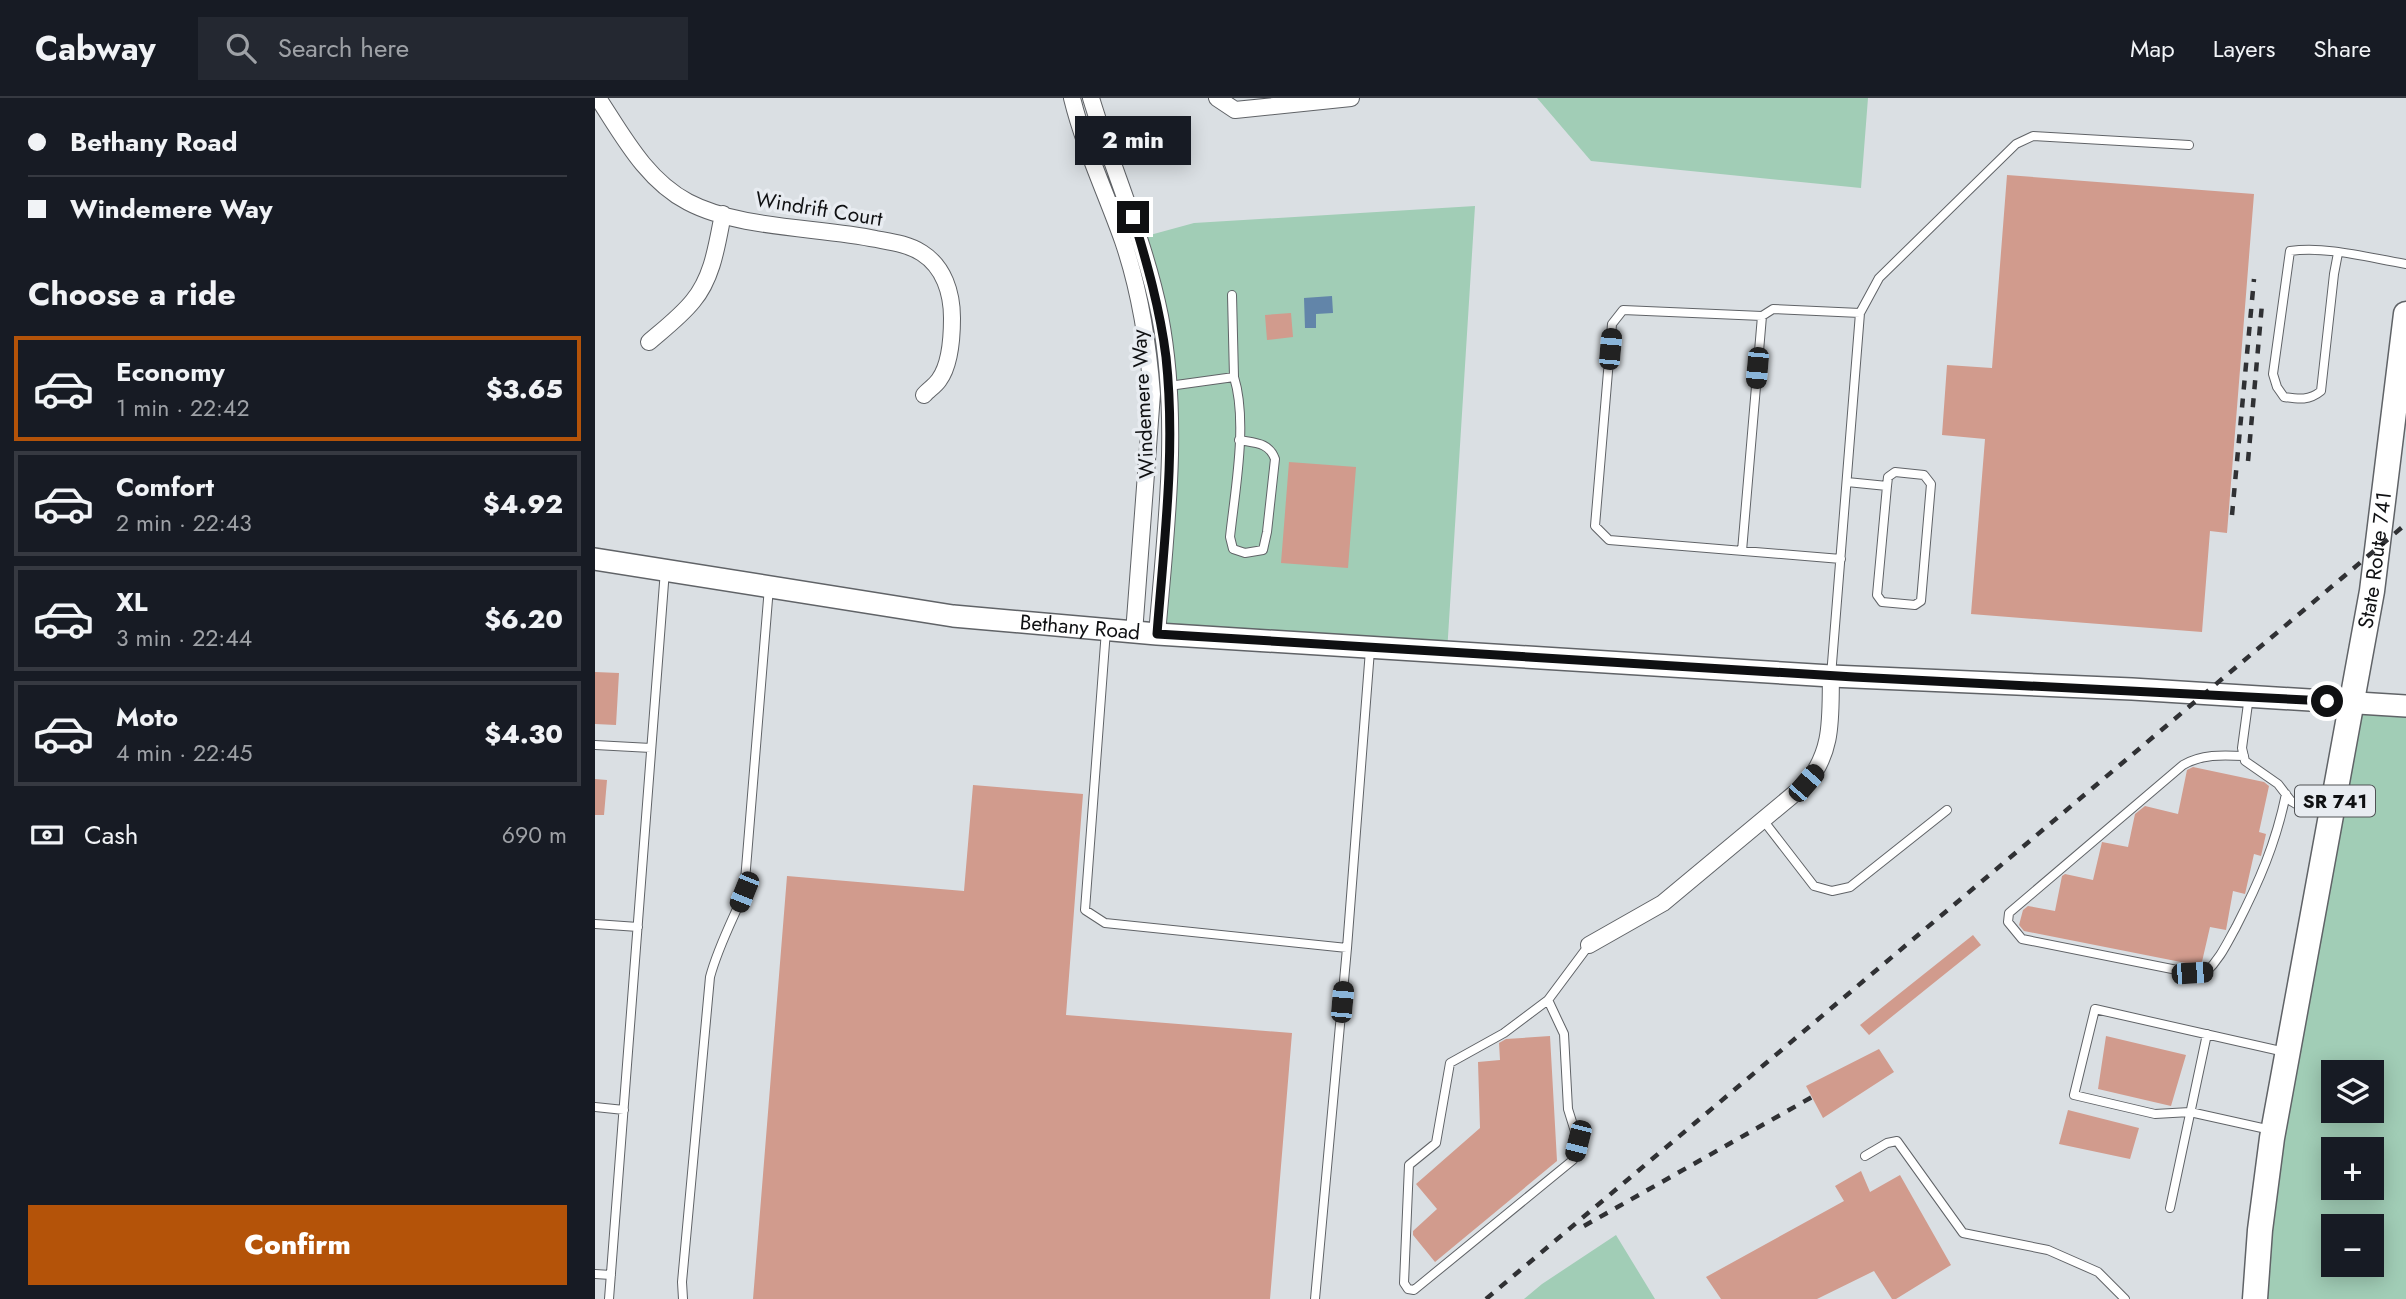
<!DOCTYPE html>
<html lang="en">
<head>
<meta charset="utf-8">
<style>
  body { margin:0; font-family:Jost,sans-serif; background:#242831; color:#f1f3f6; height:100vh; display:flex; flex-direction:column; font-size:26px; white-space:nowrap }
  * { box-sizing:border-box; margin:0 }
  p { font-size:23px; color:#9ea1a6 }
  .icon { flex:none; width:38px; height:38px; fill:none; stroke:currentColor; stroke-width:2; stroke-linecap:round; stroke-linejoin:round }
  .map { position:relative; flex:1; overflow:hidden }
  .side { display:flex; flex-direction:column; background:#171b24; width:595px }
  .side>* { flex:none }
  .banner { display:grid; align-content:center; height:154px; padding:0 28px; background:#171b24 }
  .tools { position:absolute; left:1726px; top:962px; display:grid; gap:14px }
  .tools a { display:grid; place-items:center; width:63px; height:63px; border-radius:0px; background:#171b24; box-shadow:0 4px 18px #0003; font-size:35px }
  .end { position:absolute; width:32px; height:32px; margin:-16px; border:9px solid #0f1012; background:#fff; box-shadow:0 0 0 4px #fff }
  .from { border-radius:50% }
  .bubble { position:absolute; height:49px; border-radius:0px; background:#171b24; box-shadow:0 4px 18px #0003; font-size:23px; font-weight:800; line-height:49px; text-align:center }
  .car { position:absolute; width:21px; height:42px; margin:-21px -10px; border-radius:9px; box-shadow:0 0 5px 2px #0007; background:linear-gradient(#222 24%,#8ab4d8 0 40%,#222 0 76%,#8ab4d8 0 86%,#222 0) }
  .banner b { display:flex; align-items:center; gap:24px; height:66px; font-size:26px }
  .banner b+b { border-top:2px solid #363941 }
  .banner i { width:18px; height:18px; background:#f1f3f6 }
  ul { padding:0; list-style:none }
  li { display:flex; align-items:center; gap:21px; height:105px; margin:0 14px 10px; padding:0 14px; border:4px solid #363941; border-radius:0px }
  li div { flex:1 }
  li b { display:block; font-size:26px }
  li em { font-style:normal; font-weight:800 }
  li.current { border-color:#b45309 }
  li>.icon { width:63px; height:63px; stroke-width:1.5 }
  h2 { padding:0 28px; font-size:32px; line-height:84px }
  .pay { display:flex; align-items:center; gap:18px; height:77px; padding:0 28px; font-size:26px }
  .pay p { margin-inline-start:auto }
  .cta { display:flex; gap:14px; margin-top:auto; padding:14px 28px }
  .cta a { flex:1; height:80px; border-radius:0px; background:#b45309; color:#fff; font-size:28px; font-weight:800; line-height:80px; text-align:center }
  header { display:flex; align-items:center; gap:42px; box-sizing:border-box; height:98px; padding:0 35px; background:#171b24; border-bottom:2px solid #363941 }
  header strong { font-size:33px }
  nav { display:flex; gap:38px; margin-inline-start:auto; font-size:24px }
  .search { width:490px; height:63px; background:#242831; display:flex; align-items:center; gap:18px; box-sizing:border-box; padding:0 24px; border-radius:0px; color:#9ea1a6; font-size:26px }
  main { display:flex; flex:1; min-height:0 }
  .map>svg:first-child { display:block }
  .green { fill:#a1cdb6; fill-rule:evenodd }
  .water { fill:#6285a9 }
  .building { fill:#d19b8d }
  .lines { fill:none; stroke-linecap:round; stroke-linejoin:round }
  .service-casing { stroke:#606367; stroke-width:10 }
  .minor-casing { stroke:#606367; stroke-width:18 }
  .secondary-casing { stroke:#606367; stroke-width:24 }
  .primary-casing { stroke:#606367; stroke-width:27 }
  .service { stroke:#fff; stroke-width:8 }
  .minor { stroke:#fff; stroke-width:16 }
  .secondary { stroke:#fff; stroke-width:21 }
  .primary { stroke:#fff; stroke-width:24 }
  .rail { stroke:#303134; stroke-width:4.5; stroke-dasharray:9 9; stroke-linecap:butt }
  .route { stroke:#0f1012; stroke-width:9 }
  .labels { text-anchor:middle; stroke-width:7; stroke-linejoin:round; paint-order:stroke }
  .shield { fill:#e8ecf1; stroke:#505255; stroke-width:2 }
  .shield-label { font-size:19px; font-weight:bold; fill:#0f1012 }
  .street-label { font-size:21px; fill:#0f1012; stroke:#e8ecf1 }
</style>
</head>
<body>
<header>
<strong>Cabway</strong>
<div class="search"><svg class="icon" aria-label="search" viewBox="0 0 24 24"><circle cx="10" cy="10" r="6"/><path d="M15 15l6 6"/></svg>Search here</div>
<nav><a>Map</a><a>Layers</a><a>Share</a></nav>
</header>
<main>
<section class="side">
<div class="banner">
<b><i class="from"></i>Bethany Road</b>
<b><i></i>Windemere Way</b>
</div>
<h2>Choose a ride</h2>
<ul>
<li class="current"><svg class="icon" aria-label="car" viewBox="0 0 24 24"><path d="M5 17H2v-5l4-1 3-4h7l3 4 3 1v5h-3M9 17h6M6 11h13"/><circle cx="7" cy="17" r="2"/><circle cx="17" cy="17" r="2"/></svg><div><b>Economy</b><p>1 min · 22:42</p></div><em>$3.65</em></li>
<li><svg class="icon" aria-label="car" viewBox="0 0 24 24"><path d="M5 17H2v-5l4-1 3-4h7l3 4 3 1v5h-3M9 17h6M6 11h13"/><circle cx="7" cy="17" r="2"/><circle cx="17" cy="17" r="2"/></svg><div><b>Comfort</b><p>2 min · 22:43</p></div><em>$4.92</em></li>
<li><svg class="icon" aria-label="car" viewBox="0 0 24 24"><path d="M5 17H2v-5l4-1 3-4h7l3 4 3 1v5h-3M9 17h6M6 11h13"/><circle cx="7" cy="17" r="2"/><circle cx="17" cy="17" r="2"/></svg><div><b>XL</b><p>3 min · 22:44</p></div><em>$6.20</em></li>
<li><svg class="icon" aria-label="car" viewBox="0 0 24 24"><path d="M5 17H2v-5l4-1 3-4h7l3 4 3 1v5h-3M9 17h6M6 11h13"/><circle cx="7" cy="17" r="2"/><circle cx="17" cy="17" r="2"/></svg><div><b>Moto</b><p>4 min · 22:45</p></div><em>$4.30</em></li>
</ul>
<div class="pay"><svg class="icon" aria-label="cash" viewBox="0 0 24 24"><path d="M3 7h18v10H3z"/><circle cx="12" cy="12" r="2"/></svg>Cash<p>690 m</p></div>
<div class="cta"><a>Confirm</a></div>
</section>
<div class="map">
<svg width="1811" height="1201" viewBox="0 0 1811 1201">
  <rect width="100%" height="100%" fill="#dadfe3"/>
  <path class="green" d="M942,0H1273L1266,90L996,63Z
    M880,108L852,555L562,536L573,289L544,140L599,125Z
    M1759,605L1811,608V1201H1663ZM1738,975H1776V1013H1738ZM1738,1052H1776V1090H1738ZM1738,1129H1776V1167H1738Z
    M1021,1137L1060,1201H929L947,1186Z"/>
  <path class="water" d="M737,198L738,215L721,216V230H710L709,200Z"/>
  <path class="building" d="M1412,77L1659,96L1632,435L1615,433L1607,534L1376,516L1390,341L1347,337L1352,267L1397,270Z
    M696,215L698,239L672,242L670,217Z
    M694,364L761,369L753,470L686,465Z
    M0,574L24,575L21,627L0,626Z
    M1598,669L1669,684L1674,688L1664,734L1671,736L1666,758L1659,756L1650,796L1638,793L1631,832L1615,829L1606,868L1429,833L1424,827L1428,812L1433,808L1460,813L1467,778L1470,776L1498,782L1507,744L1533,749L1540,716L1550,708L1583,716L1592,672Z
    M0,681L12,682L9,717H0Z
    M378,687L488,696L471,917L697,935L675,1201H158L192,778L369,793Z
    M1378,837L1386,847L1274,937L1265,927Z
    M955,938L962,1063L840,1164L818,1137V1133L842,1111L821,1086L885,1030L883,964L905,962L904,945L911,941Z
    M1511,938L1591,957L1576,1008L1503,991Z
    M1284,951L1299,974L1228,1020L1211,988Z
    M1473,1012L1544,1030L1535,1061L1464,1046Z
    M1266,1073L1275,1094L1305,1077L1356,1167L1301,1201H1297L1279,1173L1222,1201H1126L1111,1179L1249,1103L1240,1088Z"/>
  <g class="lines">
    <g class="service-casing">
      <path id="service" d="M1743,155L1739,176L1726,293C1714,303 1703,301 1689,299L1682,289L1678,276L1695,153C1733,148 1774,160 1811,166
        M637,197L639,279
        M574,288L639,279C653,324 640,392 635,439L638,451L650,455L668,452L672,434L680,361C674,344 659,345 644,342
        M1252,384L1292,388L1282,497L1287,504L1320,507L1326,503L1336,386L1329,377L1300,374L1293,379L1292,388
        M1147,453L1167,218
        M1246,461L1014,442L1000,428L1017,226L1028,212L1167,218L1178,211L1265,215
        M511,532L490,812L510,825L752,850
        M1236,578L1265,215L1284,180L1421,46L1438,38L1594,47
        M1654,598L1647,650L1650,663L1683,686L1696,703L1706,709L1735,716
        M0,647L56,650
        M1649,658C1627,657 1607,656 1588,667L1414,815L1413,824L1427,841L1597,875L1611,874C1625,861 1632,845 1641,829C1664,784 1681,745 1691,696
        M1168,722L1219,788L1237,793L1255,789L1352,712
        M0,826L43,829
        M953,902L909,935L855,965L841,1045L814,1067L809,1185L813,1191L819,1192L978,1062L983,1043L973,1011L969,936L953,902L994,847
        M0,1009L29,1012
        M1676,1032L1595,1014L1560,1016L1479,997L1500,911L1690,954
        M1270,1058L1292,1045L1302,1043L1368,1135L1453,1152L1503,1174L1530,1201
        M1575,1110L1612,936
        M0,1176L16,1177
        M14,1201L70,472
        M88,1201L87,1184L115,879C123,849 137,823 149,795L174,489
        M720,1201L752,850L775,552"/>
    </g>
    <g class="minor-casing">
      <path id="minor" d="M3,0C28,38 51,82 93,104C144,131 224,129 281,141C297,144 313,146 327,155C349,169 357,195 357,220C357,238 355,267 344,282C340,288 333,292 329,297
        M477,0C489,49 511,95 528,143C545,193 553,244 557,296L539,535
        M496,0C518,73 550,143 565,218C585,323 571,431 562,536
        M622,0L640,12L756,0
        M54,244C69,231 86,218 98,203C118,179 122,146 128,116
        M994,847L1068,805L1211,686C1239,652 1235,619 1236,578"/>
    </g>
    <g class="secondary-casing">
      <g id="secondary">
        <path id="s1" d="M0,461L358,518L562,536L1236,578L1537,591L1811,608"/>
      </g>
    </g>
    <g class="primary-casing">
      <g id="primary">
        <path id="s2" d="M1660,1201L1665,1132L1677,1040L1777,493L1811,216"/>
      </g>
    </g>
    <use href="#service" class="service"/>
    <use href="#minor" class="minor"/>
    <use href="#secondary" class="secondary"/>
    <use href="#primary" class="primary"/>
    <path class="rail" d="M1653,363L1667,206
      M1637,417L1659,181
      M989,1128L1217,999
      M891,1201L1811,426"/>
  </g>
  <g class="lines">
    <path class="route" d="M538,119C552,165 565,211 571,259C581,352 569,444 562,536L1259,579L1732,603"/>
  </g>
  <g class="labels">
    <rect class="shield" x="1700" y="687.5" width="80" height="31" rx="5"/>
    <g class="shield-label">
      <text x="1740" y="710">SR 741</text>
    </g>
    <g class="street-label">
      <text transform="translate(224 111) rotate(9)" y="7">Windrift Court</text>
      <text transform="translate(548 306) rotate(-93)" y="7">Windemere Way</text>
      <text dy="7" stroke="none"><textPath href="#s2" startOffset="749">State Route 741</textPath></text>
      <text dy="7" stroke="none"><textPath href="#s1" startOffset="490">Bethany Road</textPath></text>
    </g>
  </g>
</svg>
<div class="tools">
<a><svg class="icon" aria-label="layers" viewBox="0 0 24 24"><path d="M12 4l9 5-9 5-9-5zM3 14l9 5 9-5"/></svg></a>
<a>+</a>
<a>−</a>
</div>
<i class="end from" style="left:1732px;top:603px"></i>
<i class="end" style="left:538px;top:119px"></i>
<div class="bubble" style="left:480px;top:18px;width:116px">2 min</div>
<i class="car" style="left:1015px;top:251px;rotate:5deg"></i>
<i class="car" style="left:1162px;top:270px;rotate:185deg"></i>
<i class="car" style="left:1211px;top:685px;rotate:41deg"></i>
<i class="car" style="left:149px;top:794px;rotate:202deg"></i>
<i class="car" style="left:1597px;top:875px;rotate:86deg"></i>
<i class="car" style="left:747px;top:904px;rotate:5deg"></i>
<i class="car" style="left:983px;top:1043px;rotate:194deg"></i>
</div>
</main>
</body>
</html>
